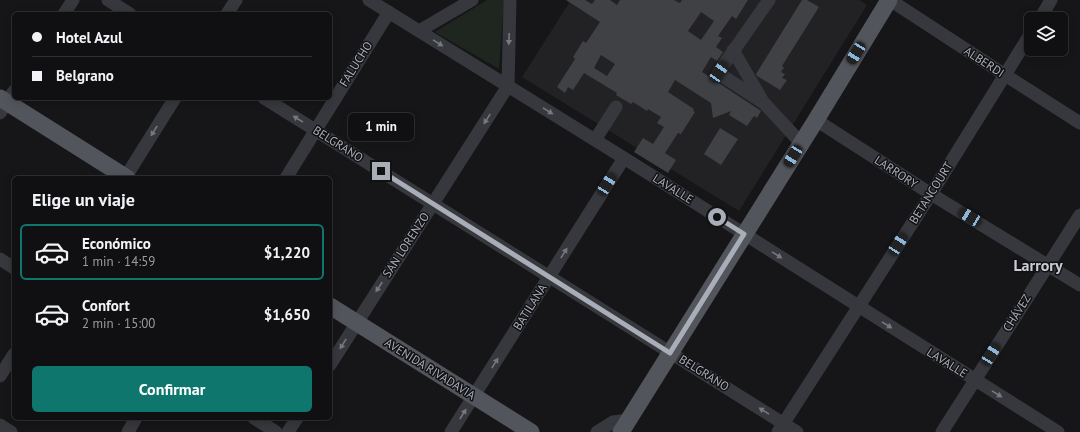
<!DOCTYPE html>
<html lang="es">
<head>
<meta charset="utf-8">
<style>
  body { margin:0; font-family:"PT Sans",sans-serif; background:#1e1e20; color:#f1f3f6; height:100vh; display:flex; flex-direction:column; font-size:15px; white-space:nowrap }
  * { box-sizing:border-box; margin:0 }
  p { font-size:13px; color:#9c9d9f }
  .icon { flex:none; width:22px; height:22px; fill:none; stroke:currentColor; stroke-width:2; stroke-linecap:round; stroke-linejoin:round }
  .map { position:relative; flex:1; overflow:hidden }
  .details { position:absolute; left:12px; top:176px; width:320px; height:244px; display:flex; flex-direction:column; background:#101012; border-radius:6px; box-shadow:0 2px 10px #0003,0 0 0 1px #303032 }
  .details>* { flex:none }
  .top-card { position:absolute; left:12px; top:12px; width:320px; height:88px; border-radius:6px; box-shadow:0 2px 10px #0003,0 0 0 1px #303032; display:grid; align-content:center; height:88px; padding:0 20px; background:#101012 }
  .controls { position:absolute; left:1024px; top:12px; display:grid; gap:8px }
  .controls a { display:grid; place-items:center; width:44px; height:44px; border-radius:6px; background:#101012; box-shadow:0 2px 10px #0003,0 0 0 1px #303032; font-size:20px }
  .end { position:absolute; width:18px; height:18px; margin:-9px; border:5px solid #a8adb8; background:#111; box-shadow:0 0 0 2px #111 }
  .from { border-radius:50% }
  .bubble { position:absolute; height:28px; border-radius:6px; background:#101012; box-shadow:0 2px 10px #0003,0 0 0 1px #303032; font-size:13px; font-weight:800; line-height:28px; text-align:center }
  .car { position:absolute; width:12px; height:24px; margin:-12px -6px; border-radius:5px; box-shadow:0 0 3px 1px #0007; background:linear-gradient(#222 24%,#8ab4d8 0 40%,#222 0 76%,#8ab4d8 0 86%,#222 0) }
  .top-card b { display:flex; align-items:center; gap:14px; height:38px; font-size:15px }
  .top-card b+b { border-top:1px solid #303032 }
  .top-card i { width:10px; height:10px; background:#f1f3f6 }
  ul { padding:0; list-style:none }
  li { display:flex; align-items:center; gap:12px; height:56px; margin:0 8px 6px; padding:0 12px; border:2px solid transparent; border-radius:6px }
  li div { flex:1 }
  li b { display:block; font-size:15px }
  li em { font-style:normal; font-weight:800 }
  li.on { border-color:#0f766e }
  li>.icon { width:36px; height:36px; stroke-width:1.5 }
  h2 { padding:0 20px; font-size:18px; line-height:48px }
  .cta { display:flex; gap:8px; margin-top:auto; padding:8px 20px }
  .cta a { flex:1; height:46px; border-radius:6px; background:#0f766e; color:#fff; font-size:16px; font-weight:800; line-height:46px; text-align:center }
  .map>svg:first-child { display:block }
  .built { fill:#222225 }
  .green { fill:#1e261f }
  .building { fill:#404145; fill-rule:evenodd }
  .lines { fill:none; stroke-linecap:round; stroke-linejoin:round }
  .minor { stroke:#37383d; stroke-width:13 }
  .major { stroke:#53555c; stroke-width:17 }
  .oneway { fill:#757881 }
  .route { stroke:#a8adb8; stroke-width:5 }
  .labels { text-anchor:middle; stroke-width:3; stroke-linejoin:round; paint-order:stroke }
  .street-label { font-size:12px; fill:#a8adb8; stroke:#111113 }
  .district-label { font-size:16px; font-weight:bold; fill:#c9ccd4; stroke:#111113 }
</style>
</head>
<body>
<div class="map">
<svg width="1080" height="432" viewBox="0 0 1080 432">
  <rect width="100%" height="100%" fill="#161618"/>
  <path class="built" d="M571,0H859L867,5L739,211L522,77Z"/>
  <path class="green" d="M487,0H504L499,69L435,32Z"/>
  <path class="building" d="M566,0H585L592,4L595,0H610L617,5L620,0H674L680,3L682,0H748L736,19L732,16L718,36L722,38L716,47L723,52L717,61L711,57L702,72L761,111L757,118L754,116L747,126L729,115L731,111L713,118L711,103L675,80L668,92L694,109L693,111L695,112L681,134L678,133L665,153L676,160L668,173L634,152L643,138L653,144L664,127L657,123L661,117L648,109L647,111L633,102L631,104L616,95L617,93L584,73L573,90L568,87L565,93L557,87L575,59L573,57L583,41L586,43L600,22ZM701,12L714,21L701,40L688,31ZM601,55L615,64L607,76L594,68Z
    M802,0H807L819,7L782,66L784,68L781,72L785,74L782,78L787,80L780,90L757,76L756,74Z
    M720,128L738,139L721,165L704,154Z"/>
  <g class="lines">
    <path class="minor" d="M108,0L130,14
      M369,0L624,158L1058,432
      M769,0L718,73L764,103L801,143
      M890,0L1005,75L1080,123
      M64,14L73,0
      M227,14L236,0
      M1040,19L1051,0
      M419,31L472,0
      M733,50L762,100
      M264,98L797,432
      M0,113L14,91
      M816,120L931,194L1080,285
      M595,140L616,107
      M125,178L175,98
      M286,178L389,12
      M0,259L14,268
      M330,365L508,86L510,0
      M0,376L14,354
      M254,418L276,432
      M0,425L11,432
      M128,432L136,418
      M288,432L297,418
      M451,432L624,158
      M597,432L613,422L628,420
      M778,432L931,194L1031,33
      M942,432L1080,215"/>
    <path class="major" d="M0,98L127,178
      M330,306L531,432
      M621,432L816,120L889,0"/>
  </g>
  <defs><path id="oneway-solid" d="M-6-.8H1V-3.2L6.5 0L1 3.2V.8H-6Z"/></defs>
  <g class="oneway">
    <use href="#oneway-solid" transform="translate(509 39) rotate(92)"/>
    <use href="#oneway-solid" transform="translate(438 43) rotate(32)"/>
    <use href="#oneway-solid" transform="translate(548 111) rotate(32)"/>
    <use href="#oneway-solid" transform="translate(298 119) rotate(-148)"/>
    <use href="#oneway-solid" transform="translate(487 119) rotate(123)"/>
    <use href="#oneway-solid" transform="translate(154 131) rotate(122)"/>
    <use href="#oneway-solid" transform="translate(564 253) rotate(-58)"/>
    <use href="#oneway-solid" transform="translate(777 255) rotate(32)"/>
    <use href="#oneway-solid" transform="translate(379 287) rotate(123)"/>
    <use href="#oneway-solid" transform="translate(887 325) rotate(32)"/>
    <use href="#oneway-solid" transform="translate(343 344) rotate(122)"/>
    <use href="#oneway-solid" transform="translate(495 363) rotate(-58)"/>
    <use href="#oneway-solid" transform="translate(997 394) rotate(32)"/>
    <use href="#oneway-solid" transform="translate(764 411) rotate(-148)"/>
    <use href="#oneway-solid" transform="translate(463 414) rotate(-58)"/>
  </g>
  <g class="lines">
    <path class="route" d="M381,171L670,353L744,234L717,217"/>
  </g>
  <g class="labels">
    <g class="street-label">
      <text transform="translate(984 62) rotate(33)" y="4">ALBERDI</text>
      <text transform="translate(356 64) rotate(-58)" y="4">FALUCHO</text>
      <text transform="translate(338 144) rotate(32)" y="4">BELGRANO</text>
      <text transform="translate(896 172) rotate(33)" y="4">LARRORY</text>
      <text transform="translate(673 189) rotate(32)" y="4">LAVALLE</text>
      <text transform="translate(931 193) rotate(-58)" y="4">BETANCOURT</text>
      <text transform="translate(406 245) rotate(-57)" y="4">SAN LORENZO</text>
      <text transform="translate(530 307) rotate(-58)" y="4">BATILANA</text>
      <text transform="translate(1017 313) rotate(-58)" y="4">CHÁVEZ</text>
      <text transform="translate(947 363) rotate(32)" y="4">LAVALLE</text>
      <text transform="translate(430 369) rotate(32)" y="4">AVENIDA RIVADAVIA</text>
      <text transform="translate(704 373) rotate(32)" y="4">BELGRANO</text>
    </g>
    <g class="district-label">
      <text x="1038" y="271">Larrory</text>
    </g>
  </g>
</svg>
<div class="controls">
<a><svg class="icon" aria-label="layers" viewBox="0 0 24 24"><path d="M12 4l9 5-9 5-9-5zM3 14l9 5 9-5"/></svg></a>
</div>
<i class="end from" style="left:717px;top:217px"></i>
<i class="end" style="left:381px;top:171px"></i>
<div class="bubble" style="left:348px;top:113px;width:66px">1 min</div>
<i class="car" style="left:856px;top:53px;rotate:212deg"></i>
<i class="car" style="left:719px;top:72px;rotate:34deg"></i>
<i class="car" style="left:793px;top:156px;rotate:212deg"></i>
<i class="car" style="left:607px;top:184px;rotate:32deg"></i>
<i class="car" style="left:970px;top:217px;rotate:301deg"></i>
<i class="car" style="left:898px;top:244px;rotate:33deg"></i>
<i class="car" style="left:991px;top:354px;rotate:32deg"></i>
<div class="top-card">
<b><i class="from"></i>Hotel Azul</b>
<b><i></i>Belgrano</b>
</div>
<section class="details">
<h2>Elige un viaje</h2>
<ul>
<li class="on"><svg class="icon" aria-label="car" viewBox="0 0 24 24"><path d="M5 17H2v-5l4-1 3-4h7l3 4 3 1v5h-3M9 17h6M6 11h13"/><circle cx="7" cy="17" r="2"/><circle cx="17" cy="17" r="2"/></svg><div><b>Económico</b><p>1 min · 14:59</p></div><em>$1,220</em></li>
<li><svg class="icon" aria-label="car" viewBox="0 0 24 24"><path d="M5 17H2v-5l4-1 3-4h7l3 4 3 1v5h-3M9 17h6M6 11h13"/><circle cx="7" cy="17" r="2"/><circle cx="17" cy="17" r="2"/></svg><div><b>Confort</b><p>2 min · 15:00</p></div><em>$1,650</em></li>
</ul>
<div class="cta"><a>Confirmar</a></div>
</section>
</div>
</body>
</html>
